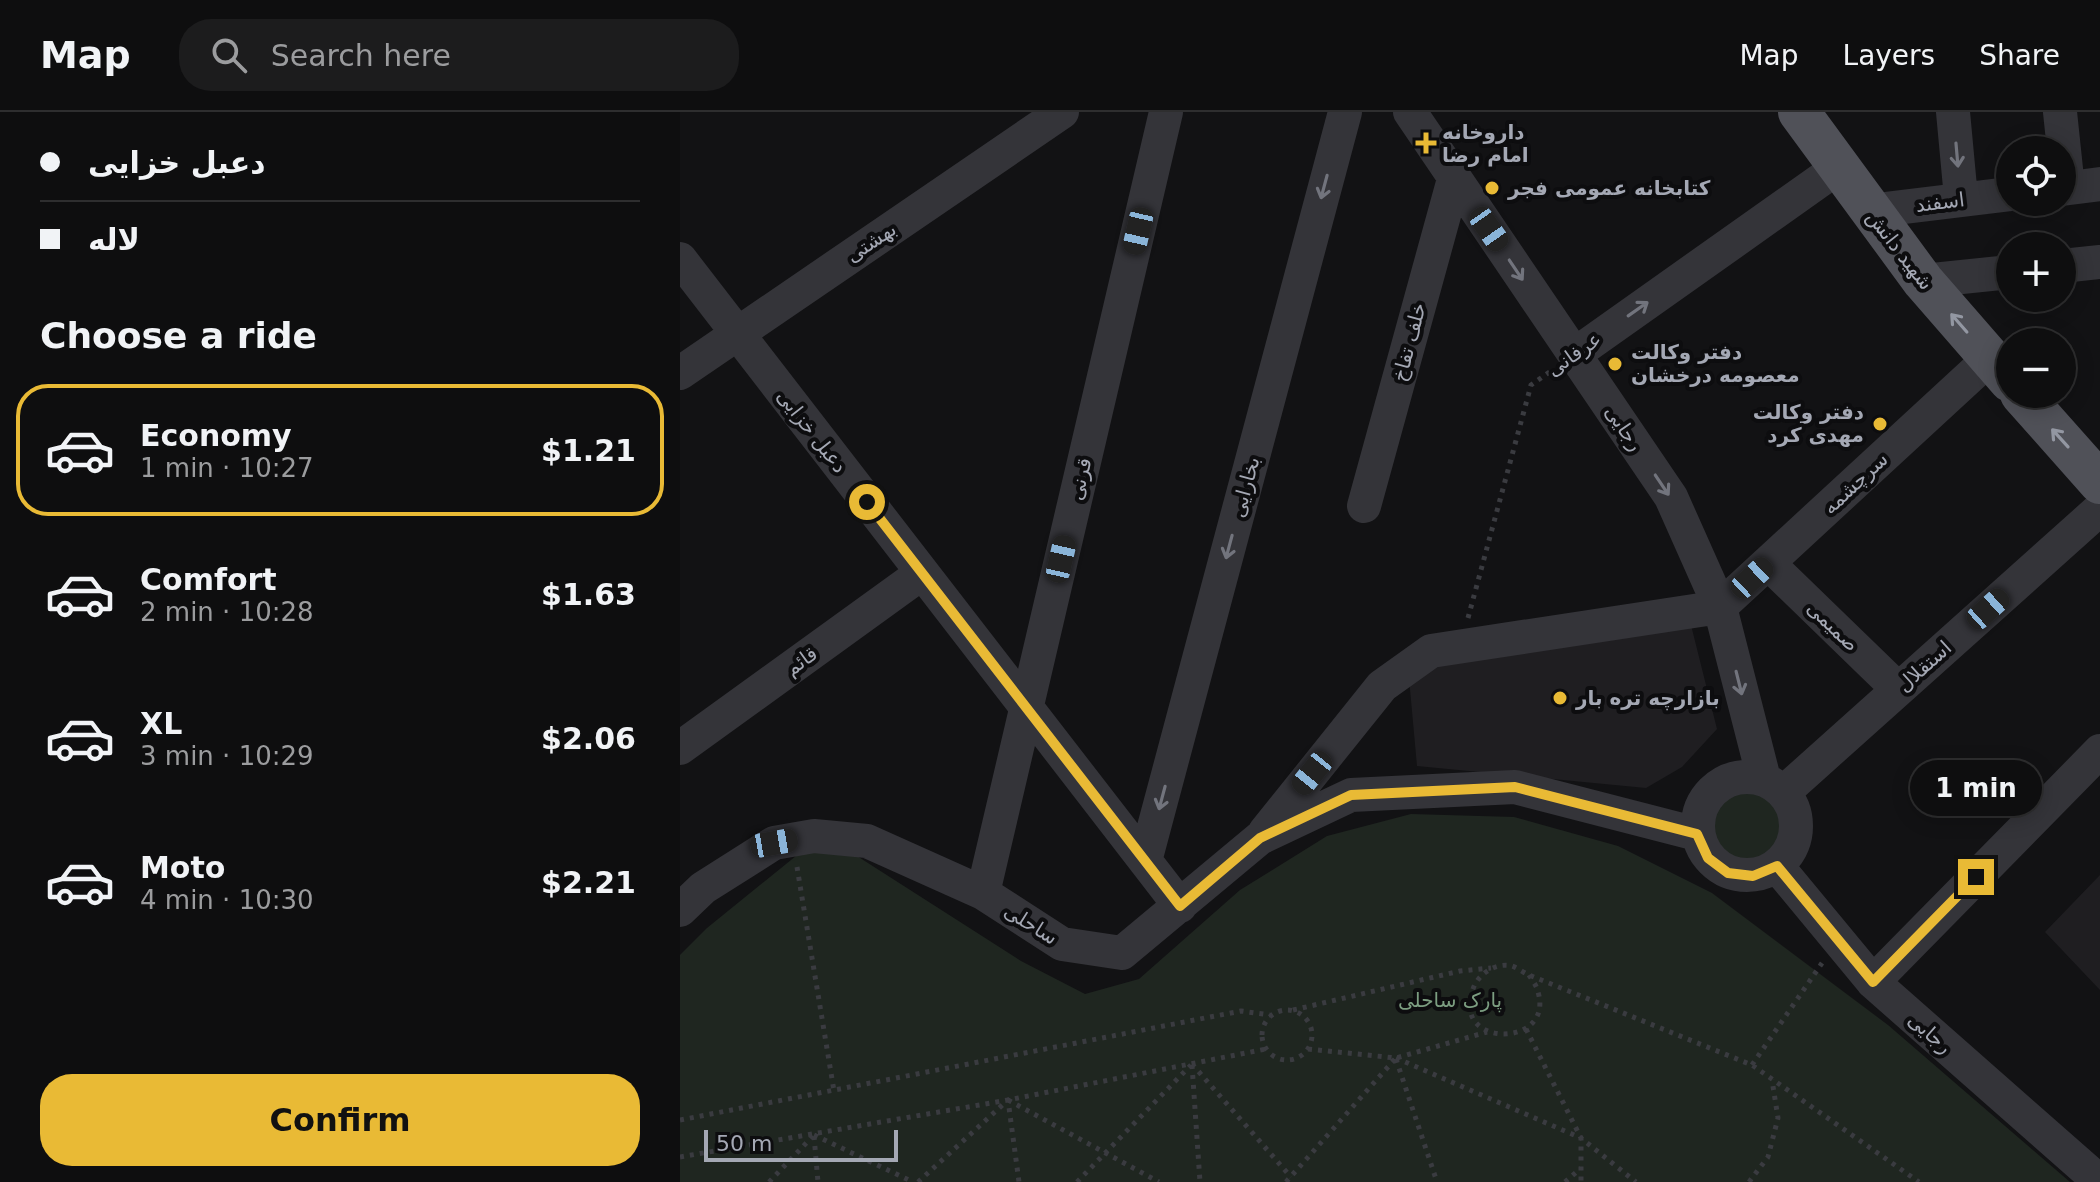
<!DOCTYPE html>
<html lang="en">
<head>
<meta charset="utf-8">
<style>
  body { margin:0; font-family:"DejaVu Sans","Noto Naskh Arabic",sans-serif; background:#1c1c1d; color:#f1f3f6; height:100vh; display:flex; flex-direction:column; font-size:30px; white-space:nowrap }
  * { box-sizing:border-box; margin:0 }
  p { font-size:26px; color:#9b9c9e }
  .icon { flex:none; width:44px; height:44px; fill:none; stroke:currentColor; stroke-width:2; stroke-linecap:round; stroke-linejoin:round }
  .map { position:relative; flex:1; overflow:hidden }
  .sheet { display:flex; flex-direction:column; background:#0e0e0f; width:680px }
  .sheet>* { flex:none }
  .top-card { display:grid; align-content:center; height:176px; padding:0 40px; background:#0e0e0f }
  .controls { position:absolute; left:1316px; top:24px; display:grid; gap:16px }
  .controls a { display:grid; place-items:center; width:80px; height:80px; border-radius:50%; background:#0e0e0f; box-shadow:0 4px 20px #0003,0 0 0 2px #2e2e2f; font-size:40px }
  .scale { position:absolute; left:24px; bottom:20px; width:194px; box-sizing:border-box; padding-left:8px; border:4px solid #a4a8b4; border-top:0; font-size:22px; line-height:28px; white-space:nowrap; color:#a4a8b4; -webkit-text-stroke:6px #0d0d0f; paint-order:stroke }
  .end { position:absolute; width:36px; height:36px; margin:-18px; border:10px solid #e9ba35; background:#111; box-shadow:0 0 0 4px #111 }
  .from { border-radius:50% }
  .bubble { position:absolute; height:56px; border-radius:28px; background:#0e0e0f; box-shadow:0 4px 20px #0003,0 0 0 2px #2e2e2f; font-size:26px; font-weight:700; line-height:56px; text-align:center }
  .car { position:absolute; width:24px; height:48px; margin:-24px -12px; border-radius:10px; box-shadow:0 0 6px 2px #0007; background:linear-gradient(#222 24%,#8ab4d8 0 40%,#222 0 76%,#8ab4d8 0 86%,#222 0) }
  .top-card b { display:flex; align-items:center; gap:28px; height:76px; font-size:30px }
  .top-card b+b { border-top:2px solid #2e2e2f }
  .top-card i { width:20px; height:20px; background:#f1f3f6 }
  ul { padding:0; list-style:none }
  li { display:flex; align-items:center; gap:24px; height:132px; margin:0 16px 12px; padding:0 24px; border:4px solid transparent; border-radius:32px }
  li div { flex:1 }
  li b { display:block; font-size:30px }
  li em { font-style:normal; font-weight:700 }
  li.current { border-color:#e9ba35 }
  li>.icon { width:72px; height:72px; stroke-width:1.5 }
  h2 { padding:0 40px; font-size:36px; line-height:96px }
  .cta { display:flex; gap:16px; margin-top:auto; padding:16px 40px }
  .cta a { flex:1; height:92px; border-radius:32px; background:#e9ba35; color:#111; font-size:32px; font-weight:700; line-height:92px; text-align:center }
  header { display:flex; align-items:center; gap:48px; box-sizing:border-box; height:112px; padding:0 40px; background:#0e0e0f; border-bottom:2px solid #2e2e2f }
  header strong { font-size:38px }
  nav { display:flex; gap:44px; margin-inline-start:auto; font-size:28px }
  .search { width:560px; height:72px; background:#1c1c1d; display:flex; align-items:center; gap:20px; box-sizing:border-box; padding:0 28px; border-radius:32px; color:#9b9c9e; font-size:30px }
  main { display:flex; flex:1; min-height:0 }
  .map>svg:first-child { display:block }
  .built { fill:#1f1e21 }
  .green { fill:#1f2620 }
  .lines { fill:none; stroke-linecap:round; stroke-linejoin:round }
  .path { stroke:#3a3b40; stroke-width:5; stroke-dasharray:4 6; stroke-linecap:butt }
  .minor { stroke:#343439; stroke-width:34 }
  .major { stroke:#505158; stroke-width:42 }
  .oneway { stroke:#72747d }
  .oneway2 { stroke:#9397a2 }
  .route { stroke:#e9ba35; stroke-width:10 }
  .poi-dot { fill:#e9ba35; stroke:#0d0d0f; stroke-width:3 }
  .labels { text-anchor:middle; stroke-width:8; stroke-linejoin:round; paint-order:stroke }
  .poi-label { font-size:20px; font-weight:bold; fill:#a4a8b4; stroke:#0d0d0f; text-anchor:start }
  .street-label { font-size:20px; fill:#a4a8b4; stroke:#0d0d0f }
  .park-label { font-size:20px; fill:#7c9e81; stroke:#0d0d0f }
</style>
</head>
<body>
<header>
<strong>Map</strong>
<div class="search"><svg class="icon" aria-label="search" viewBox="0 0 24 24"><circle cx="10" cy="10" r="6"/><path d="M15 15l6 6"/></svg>Search here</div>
<nav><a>Map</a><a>Layers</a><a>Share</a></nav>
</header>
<main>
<section class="sheet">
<div class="top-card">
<b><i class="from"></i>دعبل خزایی</b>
<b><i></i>لاله</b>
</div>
<h2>Choose a ride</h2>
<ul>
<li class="current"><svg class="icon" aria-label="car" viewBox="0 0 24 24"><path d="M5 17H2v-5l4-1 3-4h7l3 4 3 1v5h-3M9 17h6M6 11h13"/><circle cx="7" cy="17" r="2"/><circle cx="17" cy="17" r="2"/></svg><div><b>Economy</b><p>1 min · 10:27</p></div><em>$1.21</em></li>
<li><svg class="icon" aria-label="car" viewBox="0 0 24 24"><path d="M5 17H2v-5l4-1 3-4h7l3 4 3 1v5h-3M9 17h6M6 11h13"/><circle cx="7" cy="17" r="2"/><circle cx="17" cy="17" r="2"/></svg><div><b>Comfort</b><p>2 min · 10:28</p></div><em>$1.63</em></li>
<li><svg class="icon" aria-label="car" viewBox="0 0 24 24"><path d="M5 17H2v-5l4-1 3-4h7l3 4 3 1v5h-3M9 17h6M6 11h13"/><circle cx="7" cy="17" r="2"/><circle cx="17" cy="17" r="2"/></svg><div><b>XL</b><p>3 min · 10:29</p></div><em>$2.06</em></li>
<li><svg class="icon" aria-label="car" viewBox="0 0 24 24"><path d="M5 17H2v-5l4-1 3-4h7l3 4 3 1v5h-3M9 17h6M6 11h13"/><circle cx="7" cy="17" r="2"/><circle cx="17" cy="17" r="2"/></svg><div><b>Moto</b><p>4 min · 10:30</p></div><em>$2.21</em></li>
</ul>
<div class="cta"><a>Confirm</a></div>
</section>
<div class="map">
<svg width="1420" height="1070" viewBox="0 0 1420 1070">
  <rect width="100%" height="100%" fill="#121214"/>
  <path class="built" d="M1011,513L1037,617L1002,655L966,676L737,654L728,555Z
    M1420,763V878L1365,820Z"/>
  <path class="green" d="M1020 714a46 46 0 1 1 92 0a46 46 0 1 1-92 0Z
    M731,702L834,705L938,734L1032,781L1208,913L1390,1070H0V843L27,816L127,735L177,744L341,849L405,882L459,867L560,778L647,724Z"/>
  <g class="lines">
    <path class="path" d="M788,506L851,273L871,259
      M117,755L154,979
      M849,863C852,868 857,874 858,880C875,936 770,937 793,877C798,862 816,850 832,854C838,856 844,861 849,863L1072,953L1239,1070
      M582 923a25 25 0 1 1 50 0a25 25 0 1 1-50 0Z
      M613,898L780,859L811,856
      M846,917L901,1026L956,1070
      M628,937L716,946L807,920
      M716,946L901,1026V1070
      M716,947L757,1070
      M512,952L611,1065
      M512,953L520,1070
      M1072,953L1142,851
      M328,988L479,1070
      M0,1008L561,899L590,903
      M134,1023L233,1070
      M134,1024L138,1070
      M0,1045L328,988L586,937
      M89,1070L133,1024
      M238,1070L328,988L339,1070
      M397,1070L511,953
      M606,1070L715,947
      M885,1070L901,1056
      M1069,1070L1088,1045L1098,1006L1092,968"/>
    <path class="minor" d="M730,0L991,385L1040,495L1084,667
      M1273,0L1281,86
      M1380,0L1388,76
      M1382,77L1420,72
      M1190,99L1330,82
      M0,147L500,794
      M1382,154L1420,150
      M1243,169L1330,160
      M895,242L1159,55
      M0,261L382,0
      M684,394L774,67
      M1088,451L1218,577
      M1040,495L1310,246
      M0,636L242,461
      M1018 714a49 49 0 1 1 98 0a49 49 0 1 1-98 0Z
      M1104,680L1420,397
      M585,720L702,574L751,539L1040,495
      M465,749L665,0
      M1097,754L1193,870L1420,1070
      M303,781L486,0
      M0,798L23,776L94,731L134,724L187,729L303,781L382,832L442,841L580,726L671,683L835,675L1017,722
      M1193,870L1420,639"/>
    <path class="major" d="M1119,0L1243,169L1330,269
      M1341,282L1420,371"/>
  </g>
  <defs><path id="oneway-shaft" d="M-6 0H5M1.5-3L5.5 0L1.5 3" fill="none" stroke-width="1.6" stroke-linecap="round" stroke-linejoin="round" transform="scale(2)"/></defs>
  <g class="oneway">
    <use href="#oneway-shaft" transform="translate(1277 43) rotate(85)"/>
    <use href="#oneway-shaft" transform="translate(644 75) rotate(105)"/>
    <use href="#oneway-shaft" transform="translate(836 158) rotate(56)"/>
    <use href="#oneway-shaft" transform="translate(958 197) rotate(-35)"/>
    <use href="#oneway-shaft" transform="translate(982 373) rotate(56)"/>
    <use href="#oneway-shaft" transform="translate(549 435) rotate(105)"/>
    <use href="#oneway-shaft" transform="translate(1059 571) rotate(76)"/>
    <use href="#oneway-shaft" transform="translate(482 686) rotate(105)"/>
  </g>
  <g class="oneway2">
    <use href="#oneway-shaft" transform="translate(1279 211) rotate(-131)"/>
    <use href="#oneway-shaft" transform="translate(1380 326) rotate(-132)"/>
  </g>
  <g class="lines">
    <path class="route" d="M187,390L500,794L580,726L671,683L835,675L1017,722L1028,746L1048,761L1073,764L1097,754L1193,870L1296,765"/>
  </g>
  <g class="poi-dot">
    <path d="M742 19h8v8h8v8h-8v8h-8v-8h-8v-8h8z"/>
    <circle cx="812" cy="76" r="8"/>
    <circle cx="935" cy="252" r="8"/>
    <circle cx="1200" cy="312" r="8"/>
    <circle cx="880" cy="586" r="8"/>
  </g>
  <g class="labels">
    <g class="poi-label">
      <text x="762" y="27">داروخانه<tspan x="762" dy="23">امام رضا</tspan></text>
      <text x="828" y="83">کتابخانه عمومی فجر</text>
      <text x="951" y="247">دفتر وکالت<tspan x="951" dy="23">معصومه درخشان</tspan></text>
      <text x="1184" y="307" text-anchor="end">دفتر وکالت<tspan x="1184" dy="23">مهدی کرد</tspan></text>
      <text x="896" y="593">بازارچه تره بار</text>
    </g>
    <g class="street-label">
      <text transform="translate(1260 90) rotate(-7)" y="7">اسفند</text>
      <text transform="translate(191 130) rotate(-34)" y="7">بهشتی</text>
      <text transform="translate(1220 138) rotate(52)" y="7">شهید دانش</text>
      <text transform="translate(729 230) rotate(-75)" y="7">خلف تفاخ</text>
      <text transform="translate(894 242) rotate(-35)" y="7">عرفانی</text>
      <text transform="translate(944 316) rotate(56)" y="7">رجایی</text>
      <text transform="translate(132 319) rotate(52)" y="7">دعبل خزایی</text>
      <text transform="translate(400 367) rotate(-77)" y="7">قرنی</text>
      <text transform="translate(1175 371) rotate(-43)" y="7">سرچشمه</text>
      <text transform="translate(565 375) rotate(-75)" y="7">بخارایی</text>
      <text transform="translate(1153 514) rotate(44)" y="7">صمیمی</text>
      <text transform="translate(121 549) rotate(-36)" y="7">قائم</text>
      <text transform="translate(1244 554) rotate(-42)" y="7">استقلال</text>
      <text transform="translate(351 812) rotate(32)" y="7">ساحلی</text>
      <text transform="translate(1250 921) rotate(41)" y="7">رجایی</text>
    </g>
    <g class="park-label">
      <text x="770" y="895">پارک ساحلی</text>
    </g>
  </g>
</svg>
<div class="controls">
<a><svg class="icon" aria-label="locate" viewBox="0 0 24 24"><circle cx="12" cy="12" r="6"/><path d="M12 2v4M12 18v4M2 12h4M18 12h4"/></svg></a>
<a>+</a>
<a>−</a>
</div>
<div class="scale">50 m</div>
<i class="end from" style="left:187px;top:390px"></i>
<i class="end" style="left:1296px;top:765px"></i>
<div class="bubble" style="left:1230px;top:648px;width:132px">1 min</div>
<i class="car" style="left:809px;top:117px;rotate:145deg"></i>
<i class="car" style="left:458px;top:119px;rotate:193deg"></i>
<i class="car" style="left:381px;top:447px;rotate:13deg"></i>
<i class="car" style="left:1072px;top:466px;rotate:47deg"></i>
<i class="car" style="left:1308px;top:497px;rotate:48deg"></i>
<i class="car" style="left:632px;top:661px;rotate:219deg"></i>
<i class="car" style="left:94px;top:731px;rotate:80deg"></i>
</div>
</main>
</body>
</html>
